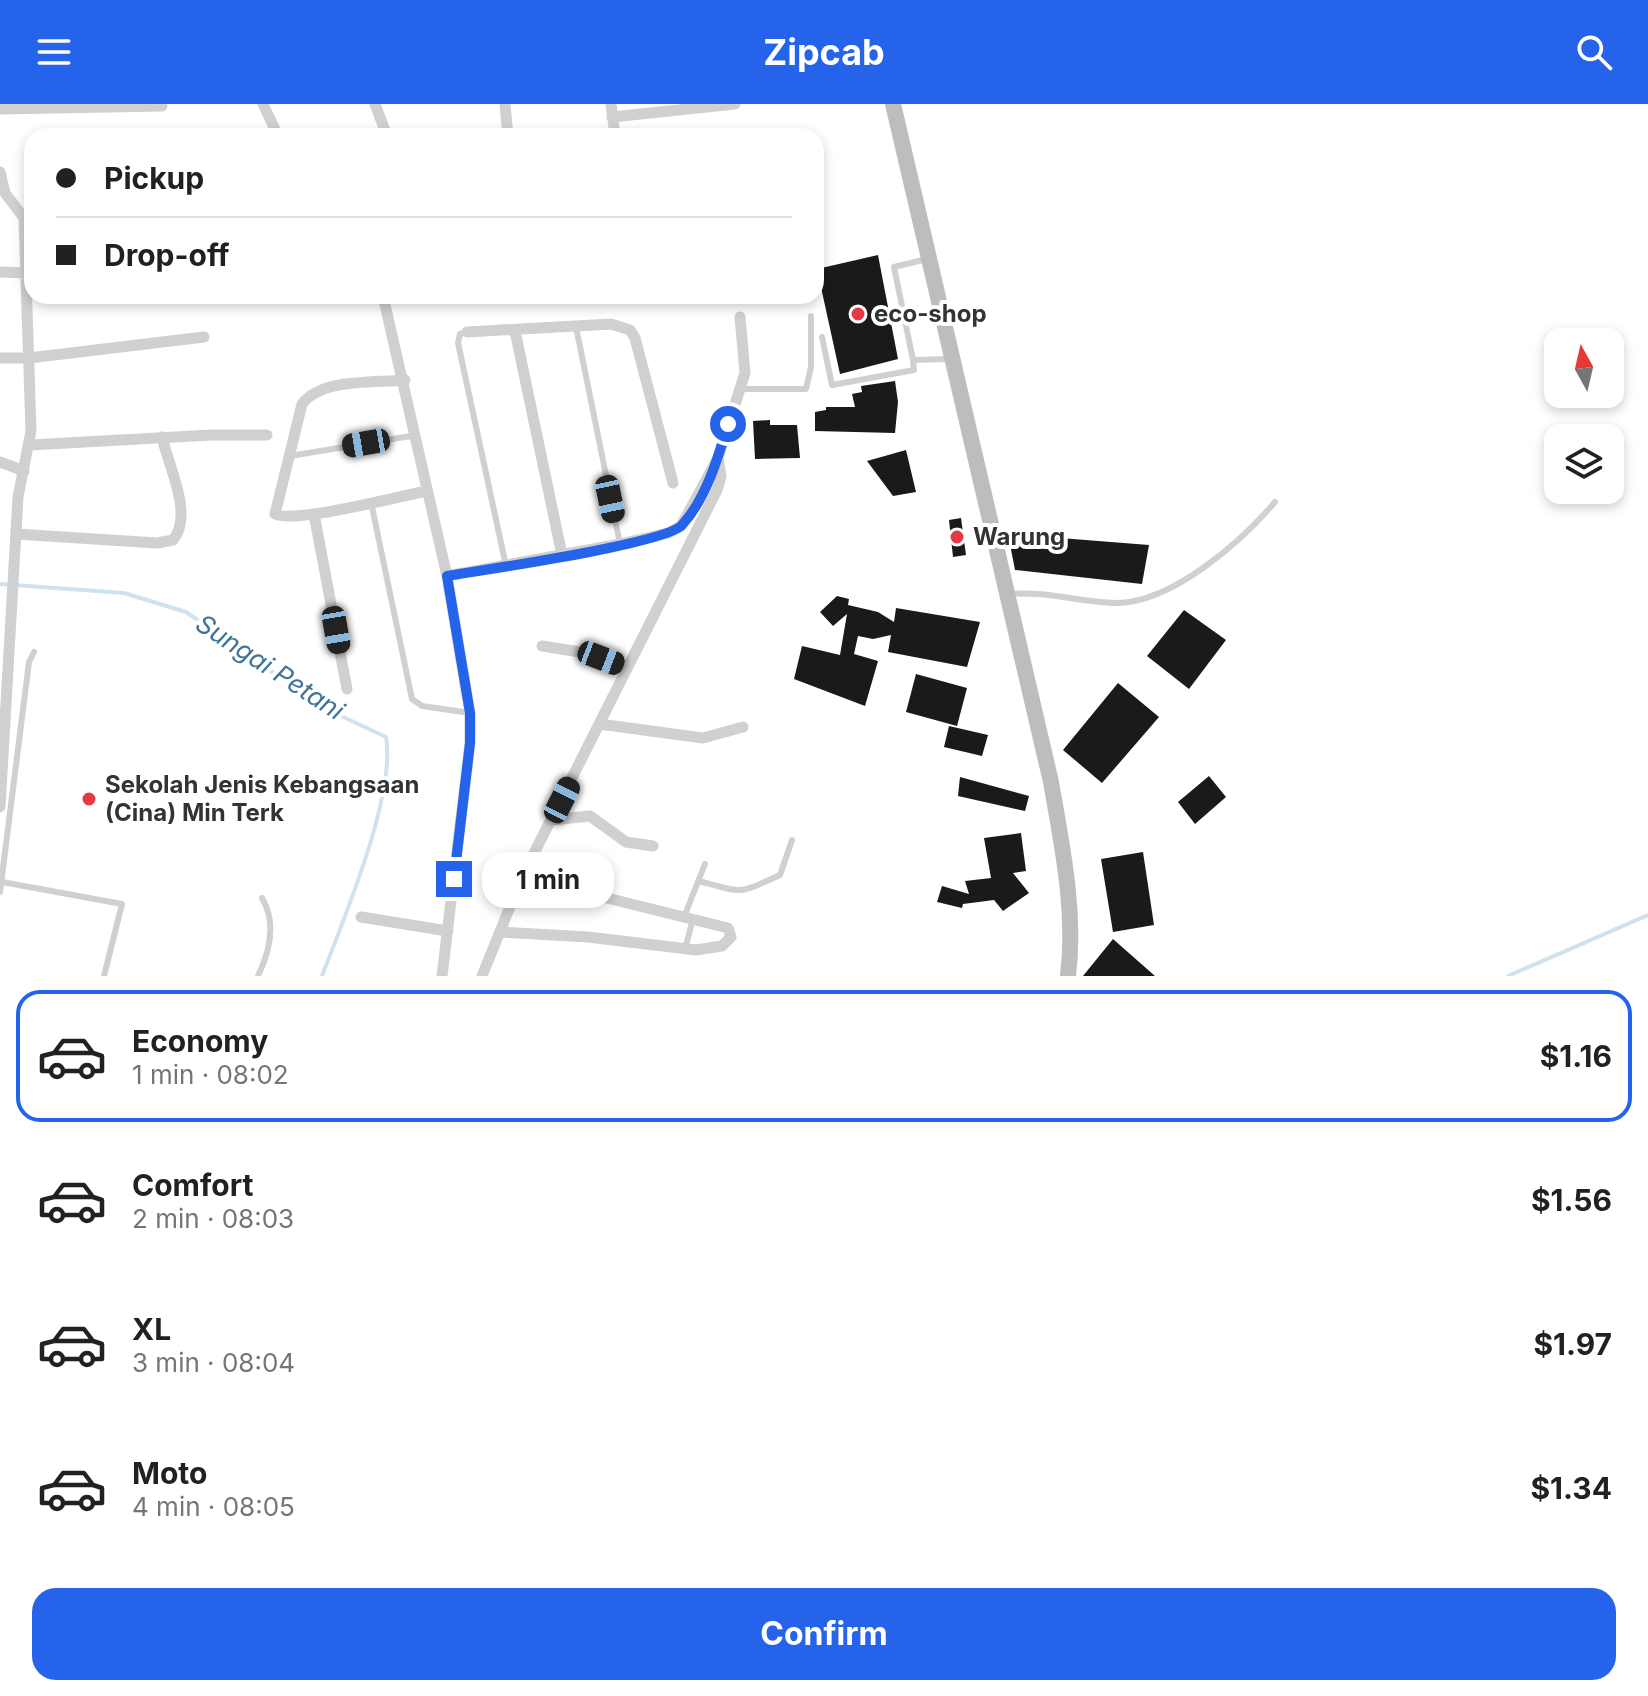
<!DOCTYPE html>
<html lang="en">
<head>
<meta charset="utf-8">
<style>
  body { margin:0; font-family:Inter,sans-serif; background:#f2f2f2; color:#202124; height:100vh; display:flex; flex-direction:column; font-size:30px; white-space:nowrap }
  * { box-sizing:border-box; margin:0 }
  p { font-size:26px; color:#757577 }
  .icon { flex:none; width:44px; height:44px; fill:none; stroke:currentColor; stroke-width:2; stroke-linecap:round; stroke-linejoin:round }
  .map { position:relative; height:872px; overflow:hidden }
  .side { display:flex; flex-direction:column; background:#fff; flex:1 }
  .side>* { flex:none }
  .top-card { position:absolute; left:24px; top:24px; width:800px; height:176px; border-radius:24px; box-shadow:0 4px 12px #0003; display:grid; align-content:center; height:176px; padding:0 32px; background:#fff }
  .needle { width:52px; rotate:352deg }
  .tools { position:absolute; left:1544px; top:224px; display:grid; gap:16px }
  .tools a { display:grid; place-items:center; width:80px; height:80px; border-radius:16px; background:#fff; box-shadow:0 4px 12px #0003; font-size:40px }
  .end { position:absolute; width:36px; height:36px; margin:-18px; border:10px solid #2563eb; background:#fff; box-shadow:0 0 0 4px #fff }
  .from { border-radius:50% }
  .bubble { position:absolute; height:56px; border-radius:24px; background:#fff; box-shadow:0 4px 12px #0003; font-size:26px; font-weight:700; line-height:56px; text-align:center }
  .car { position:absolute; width:24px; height:48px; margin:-24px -12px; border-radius:10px; box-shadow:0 0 6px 2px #0007; background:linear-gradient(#222 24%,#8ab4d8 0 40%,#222 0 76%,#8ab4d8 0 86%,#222 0) }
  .top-card b { display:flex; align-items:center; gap:28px; height:76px; font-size:30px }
  .top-card b+b { border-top:2px solid #e0e0e0 }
  .top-card i { width:20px; height:20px; background:#202124 }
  ul { padding:14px 0 0; list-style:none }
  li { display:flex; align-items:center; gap:24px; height:132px; margin:0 16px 12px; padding:0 16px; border:4px solid transparent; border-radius:24px }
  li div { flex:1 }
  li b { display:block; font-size:30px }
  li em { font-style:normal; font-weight:700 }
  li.current { border-color:#2563eb }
  li>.icon { width:72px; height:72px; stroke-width:1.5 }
  .cta { display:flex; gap:16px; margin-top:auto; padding:16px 32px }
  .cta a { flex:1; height:92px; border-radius:24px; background:#2563eb; color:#fff; font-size:32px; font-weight:700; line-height:92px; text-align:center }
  header { display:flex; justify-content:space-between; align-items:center; height:104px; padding:0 32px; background:#2563eb; color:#fff; font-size:36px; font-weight:700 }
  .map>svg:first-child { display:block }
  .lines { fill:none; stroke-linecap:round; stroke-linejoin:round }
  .stream { stroke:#cfe2ee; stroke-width:4 }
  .building { fill:#1a1a1a }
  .lane { stroke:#d0d0d0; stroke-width:6 }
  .street { stroke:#d0d0d0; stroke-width:11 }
  .secondary { stroke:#bdbdbd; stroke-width:16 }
  .route { stroke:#2563eb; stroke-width:10 }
  .poi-dot { fill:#e63946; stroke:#fff; stroke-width:3 }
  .labels { text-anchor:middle; stroke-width:8; stroke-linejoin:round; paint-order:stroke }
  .poi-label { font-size:24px; font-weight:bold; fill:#333; stroke:#fff; text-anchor:start }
  .water-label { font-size:26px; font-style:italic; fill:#3f7597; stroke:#fff }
</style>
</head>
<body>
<header><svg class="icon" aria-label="menu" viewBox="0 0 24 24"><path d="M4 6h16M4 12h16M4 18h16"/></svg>Zipcab<svg class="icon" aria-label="search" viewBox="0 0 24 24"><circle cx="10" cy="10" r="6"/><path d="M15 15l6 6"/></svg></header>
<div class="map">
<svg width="1648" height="872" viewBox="0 0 1648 872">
  <rect width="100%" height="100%" fill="#fff"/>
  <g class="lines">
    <path class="stream" d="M0,480L124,489L186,508L324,604L386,633C396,692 344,814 322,872
      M1508,872L1648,811"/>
  </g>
  <path class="building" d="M878,151L898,255L840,270L817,165Z
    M895,277L898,298L895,329L815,327V308L826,306V303H855L852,290L862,288L861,282Z
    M770,316V321H797L800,354L755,355L753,317Z
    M906,346L916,388L893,392L867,357Z
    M961,414L966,451L953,453L949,416Z
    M1008,430L1149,441L1142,480L1015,466Z
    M837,492L849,495L848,501L878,508L894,518L896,504L980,518L967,563L888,548L891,531L873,535L858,532L854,550L878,557L865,602L794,575L802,542L840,551L847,510L833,522L820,508Z
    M1184,506L1226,536L1189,585L1147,552Z
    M916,570L967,584L957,622L906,608Z
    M1118,579L1159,613L1102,679L1063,646Z
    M949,622L988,631L982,652L944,643Z
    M1209,672L1226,693L1195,720L1178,698Z
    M960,673L1029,692L1025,707L958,692Z
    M1021,729L1026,767L1013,769L1029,789L1003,807L994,796L963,800L962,804L937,798L942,782L969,790L965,777L991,774L984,734Z
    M1143,748L1154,821L1113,828L1101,755Z
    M1113,835L1155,872H1083Z"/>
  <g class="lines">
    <path class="lane" d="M927,155L894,163L913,256L949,255
      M576,223L620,440
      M467,228L460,230L458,239L506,462
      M822,233L832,281L914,266L913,256
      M740,285H806L811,263V212
      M290,352L417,331
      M371,398L412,595L422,602L470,609
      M1011,490C1046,487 1080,498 1116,499C1172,499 1241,438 1275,398
      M699,777C746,790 737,790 780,771L792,736
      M2,778L122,800L104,872
      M0,788L29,558L34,548
      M684,813L705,760
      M685,845L693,815
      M258,872C270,847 277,819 262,794"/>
    <path class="street" d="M263,0L278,32
      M375,0L387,32
      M505,0L508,32
      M611,0L615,32
      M0,5L162,2
      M612,13L735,0
      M0,68L5,89L24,114L31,327L18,393L0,703
      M0,168L27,169
      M383,192L447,472L470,609V639L442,872
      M515,227L562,451
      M467,228L611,220L630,226L635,234L673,379
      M0,254H29L204,233
      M405,276C374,279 322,274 302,300L275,410C294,420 400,392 427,387
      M30,341L211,331H267
      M0,358L24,367
      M314,410L347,585
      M16,430L157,439L173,436C194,411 168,361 162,333
      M447,472L620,440L668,429L681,422L718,354L745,269L740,213
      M542,542L580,548L627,564
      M599,620L703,634L743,623
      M552,716L590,712L626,738L653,742
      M361,813L448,827
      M500,828L588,833L696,846L722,842L731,833L728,824L522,773
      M482,872L522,773L717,386L721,373L718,354"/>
    <path class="secondary" d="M893,0L1051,678C1062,742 1076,807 1068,872"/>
  </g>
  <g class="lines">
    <path class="route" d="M454,775L470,639V609L447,472C482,466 665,440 682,421C706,395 718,354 728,320"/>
  </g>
  <g class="poi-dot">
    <circle cx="858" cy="210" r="8"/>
    <circle cx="957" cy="433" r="8"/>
    <circle cx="89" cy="695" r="8"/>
  </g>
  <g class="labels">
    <g class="poi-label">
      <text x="874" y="218">eco-shop</text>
      <text x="973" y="441">Warung</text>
      <text x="105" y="689">Sekolah Jenis Kebangsaan<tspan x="105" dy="28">(Cina) Min Terk</tspan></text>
    </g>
    <g class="water-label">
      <text transform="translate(270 563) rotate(33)" y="9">Sungai Petani</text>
    </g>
  </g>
</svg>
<div class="tools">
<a><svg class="needle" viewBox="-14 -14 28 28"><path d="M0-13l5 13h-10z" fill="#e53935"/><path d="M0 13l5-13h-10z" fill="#757577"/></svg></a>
<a><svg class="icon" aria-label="layers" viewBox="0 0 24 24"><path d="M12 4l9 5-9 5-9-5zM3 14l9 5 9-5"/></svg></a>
</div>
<i class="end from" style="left:728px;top:320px"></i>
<i class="end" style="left:454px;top:775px"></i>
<div class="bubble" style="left:482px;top:748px;width:132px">1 min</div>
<i class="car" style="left:366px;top:339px;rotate:260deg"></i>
<i class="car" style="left:610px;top:395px;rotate:168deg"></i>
<i class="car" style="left:336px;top:526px;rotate:170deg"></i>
<i class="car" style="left:601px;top:554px;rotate:111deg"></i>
<i class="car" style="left:562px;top:696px;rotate:27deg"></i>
<div class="top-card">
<b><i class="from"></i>Pickup</b>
<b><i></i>Drop-off</b>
</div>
</div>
<section class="side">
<ul>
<li class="current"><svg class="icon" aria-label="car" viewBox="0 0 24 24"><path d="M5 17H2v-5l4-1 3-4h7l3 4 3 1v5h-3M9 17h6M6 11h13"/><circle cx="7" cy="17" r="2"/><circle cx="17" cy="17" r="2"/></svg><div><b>Economy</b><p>1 min · 08:02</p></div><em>$1.16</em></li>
<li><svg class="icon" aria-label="car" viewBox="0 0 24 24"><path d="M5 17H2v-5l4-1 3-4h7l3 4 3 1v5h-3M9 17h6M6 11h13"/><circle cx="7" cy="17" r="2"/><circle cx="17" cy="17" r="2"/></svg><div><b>Comfort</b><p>2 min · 08:03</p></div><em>$1.56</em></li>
<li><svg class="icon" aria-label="car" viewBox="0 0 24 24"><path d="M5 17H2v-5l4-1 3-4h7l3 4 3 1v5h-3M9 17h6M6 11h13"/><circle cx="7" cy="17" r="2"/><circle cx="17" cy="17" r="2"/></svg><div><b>XL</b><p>3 min · 08:04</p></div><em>$1.97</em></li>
<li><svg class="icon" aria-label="car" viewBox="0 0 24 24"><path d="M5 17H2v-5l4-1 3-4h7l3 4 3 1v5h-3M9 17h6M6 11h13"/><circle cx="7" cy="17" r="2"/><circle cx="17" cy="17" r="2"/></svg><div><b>Moto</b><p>4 min · 08:05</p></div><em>$1.34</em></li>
</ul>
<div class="cta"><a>Confirm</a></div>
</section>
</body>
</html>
